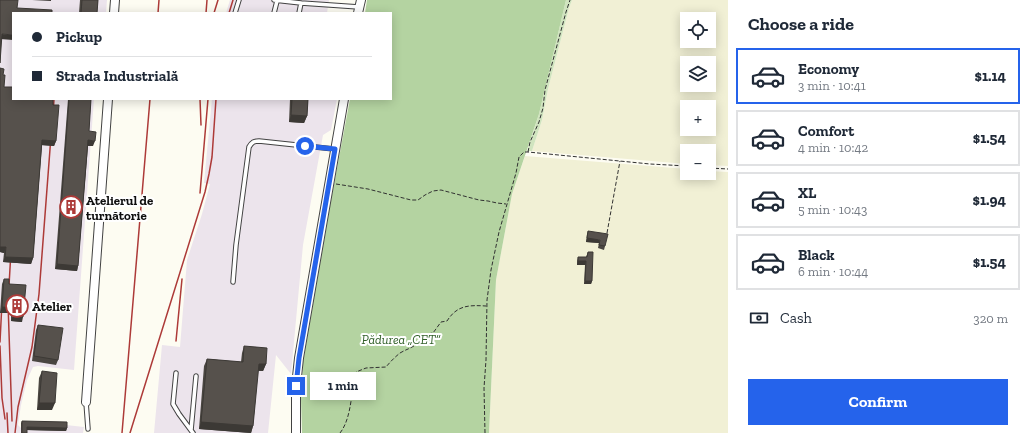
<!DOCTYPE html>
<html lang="en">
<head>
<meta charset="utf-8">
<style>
  body { margin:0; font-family:"Zilla Slab",serif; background:#f2f2f3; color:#1f2937; height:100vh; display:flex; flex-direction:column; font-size:15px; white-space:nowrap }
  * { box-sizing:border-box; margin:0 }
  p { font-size:13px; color:#747a83 }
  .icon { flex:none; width:22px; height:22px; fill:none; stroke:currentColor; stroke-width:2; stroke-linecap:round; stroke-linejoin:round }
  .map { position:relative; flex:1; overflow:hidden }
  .panel { display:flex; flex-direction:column; background:#fff; width:300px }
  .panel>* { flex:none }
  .guide { position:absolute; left:12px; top:12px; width:380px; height:88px; border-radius:0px; box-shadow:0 2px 10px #0003; display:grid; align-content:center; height:88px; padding:0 20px; background:#fff }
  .buttons { position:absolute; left:680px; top:12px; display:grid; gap:8px }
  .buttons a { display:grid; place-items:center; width:36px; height:36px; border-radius:0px; background:#fff; box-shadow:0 2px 10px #0003; font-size:20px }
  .end { position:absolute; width:18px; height:18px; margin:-9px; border:5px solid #2563eb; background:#fff; box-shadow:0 0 0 2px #fff }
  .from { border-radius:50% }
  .bubble { position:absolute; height:28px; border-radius:0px; background:#fff; box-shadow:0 2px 10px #0003; font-size:13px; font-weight:700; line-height:28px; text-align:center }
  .guide b { display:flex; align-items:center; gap:14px; height:38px; font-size:15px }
  .guide b+b { border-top:1px solid #e0e1e3 }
  .guide i { width:10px; height:10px; background:#1f2937 }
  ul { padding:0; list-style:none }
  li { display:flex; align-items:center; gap:12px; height:56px; margin:0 8px 6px; padding:0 12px; border:2px solid #e0e1e3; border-radius:0px }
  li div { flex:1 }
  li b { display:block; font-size:15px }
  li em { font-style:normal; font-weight:700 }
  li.active { border-color:#2563eb }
  li>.icon { width:36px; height:36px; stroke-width:1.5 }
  h2 { padding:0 20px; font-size:18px; line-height:48px }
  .pay { display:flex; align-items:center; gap:10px; height:44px; padding:0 20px; font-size:15px }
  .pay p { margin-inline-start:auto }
  .cta { display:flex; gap:8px; margin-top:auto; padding:8px 20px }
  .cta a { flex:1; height:46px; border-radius:0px; background:#2563eb; color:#fff; font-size:16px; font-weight:700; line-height:46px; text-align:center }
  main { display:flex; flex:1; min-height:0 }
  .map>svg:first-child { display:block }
  .industrial { fill:#ece4ec }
  .farmland { fill:#f1f0d5; fill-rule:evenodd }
  .green { fill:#d0e4bf }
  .forest { fill:#b4d3a1 }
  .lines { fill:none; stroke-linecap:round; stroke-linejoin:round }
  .service-casing { stroke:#424242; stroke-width:5.5 }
  .tertiary-casing { stroke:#424242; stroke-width:10 }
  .path { stroke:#313131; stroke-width:1; stroke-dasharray:4 2; stroke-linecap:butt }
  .service { stroke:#fff; stroke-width:3.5 }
  .tertiary { stroke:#fff; stroke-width:8 }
  .rail { stroke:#ad3a38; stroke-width:1.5 }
  .wall { fill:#4a4641 }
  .shaded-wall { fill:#3c3935 }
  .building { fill:#56514c; stroke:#3c3935 }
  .route { stroke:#2563eb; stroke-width:5 }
  .labels { text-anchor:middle; stroke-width:4; stroke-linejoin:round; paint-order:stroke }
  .poi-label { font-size:13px; font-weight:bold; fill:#0f0f0f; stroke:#fff; text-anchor:start }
  .park-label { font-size:13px; font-style:italic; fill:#2f5e27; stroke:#fff }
</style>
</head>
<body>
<main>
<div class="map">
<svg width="728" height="433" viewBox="0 0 728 433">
  <rect width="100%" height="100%" fill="#fdfcf2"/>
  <path class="industrial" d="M0,0H107L106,13H13V99H94L74,370L38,366L33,367L27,380L21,405L18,425L21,428V423L66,425L84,427L83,433H0Z
    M230,0H329L327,13H226Z
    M212,99H337L331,130L323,135L303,245L291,374L276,355L268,433H154L162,345L180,347L187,260L202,214L210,184L204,183Z"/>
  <path class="farmland" d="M572,0H728V166L709,165V151H687V164L532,151L542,120L548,89L569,8ZM687,19H709V41H687ZM687,63H709V85H687ZM687,107H709V129H687Z
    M525,156L687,169V173H709V171L728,172V433H489L496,280L512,194Z"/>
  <path class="green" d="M566,0H572L569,8L548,89L542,120L532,151H527L539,114Z"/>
  <path class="forest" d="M367,0H566L539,114L512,194L496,280L489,433H302L301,399L303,362L332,195L350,99H391V13H365Z"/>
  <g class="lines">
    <g class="service-casing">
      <path id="service" d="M274,0L301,3L359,7
        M235,13L239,0
        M274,13L277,1
        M299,13L301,3
        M233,282L236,245L249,147C252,142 254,141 259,141L334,149
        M176,373L173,404L179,414L193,433
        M86,402L88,429
        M191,430L196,376"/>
    </g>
    <g class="tertiary-casing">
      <path id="tertiary" d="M114,13L115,0
        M358,13L361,0
        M86,402L108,99
        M296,433V386L299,358L344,99"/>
    </g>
    <path class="path" d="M528,152L530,142L539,122L543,108L545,90L566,12L570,0
      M709,168L728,169
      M336,184L368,189L411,200H418L425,195L433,191L441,190L479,200L488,201L497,203L506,204
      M607,233L620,161
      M340,433C352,418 351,390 356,372L366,368L386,367C390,362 395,357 400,353C410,347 417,348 422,335L433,333L441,322L447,321C457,305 469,305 486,306
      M485,433L484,388L486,360L487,300L491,270L499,232L516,173L519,157L524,152H528L650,164L687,166"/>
    <use href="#service" class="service"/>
    <use href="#tertiary" class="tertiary"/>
    <path class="rail" d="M158,13L159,0
      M206,13L207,0
      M214,13L218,0
      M229,13L233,0
      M200,99L201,125
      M53,116L54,99
      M200,193L208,99
      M11,251L8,303L12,421
      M176,341L182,279
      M0,342L2,302
      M0,346L2,398L5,419
      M7,413L8,433
      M15,433L18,407L32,347L39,294L51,136
      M122,433L150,99
      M130,433L205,192L209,174L212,157L216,99"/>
  </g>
  <path class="wall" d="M80,0H98L97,13H79Z
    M0,68L3,75L4,87H12L13,79V99L53,105L56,141L54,146L42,145L33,258L31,264L3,262L4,253L0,252Z
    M68,99H91L89,131L93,146H88L78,266L77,271L55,269Z
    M290,99H308L307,116L304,123L289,122Z
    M588,231L605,246L604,250L598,248L599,243L586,242L587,234Z
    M588,252L592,281L591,284H584L585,265H577V261L578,257H586Z
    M4,279L9,284L22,322L11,321V313H0L2,284Z
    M38,325L58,360L56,365L32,361L36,330Z
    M244,346L266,364L263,371H258L253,426L251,433L199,429L204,366L207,359L241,362L242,353Z
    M42,371L52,410H37L39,378Z
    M22,421L67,428L66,431L27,430V433H21V423Z"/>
  <path class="shaded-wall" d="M32,0H51V1Z
    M2,34L13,35V40L0,39Z
    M291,115L307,116L304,123L289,122Z
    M42,140L56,141L54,146L40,145Z
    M88,140L95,141L93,146H86Z
    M587,238L600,240L599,243L586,242Z
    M0,247H6L4,253L0,252Z
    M5,257L33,258L31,264L3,262Z
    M578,261H586L585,265H577Z
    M57,264L78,266L77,271L55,269Z
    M585,281H592L591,284H584Z
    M2,307L13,308L11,313H0Z
    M13,316L23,317L22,322L11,321Z
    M259,364H266L263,371L256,370Z
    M39,403H55L52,410H37Z
    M201,422L253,426L251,433L199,429Z
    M27,427L67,428L66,431L26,430Z"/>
  <path class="building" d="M0,0H18L17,8L52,10V13H13V35L2,34L0,63Z
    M82,0H98L97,13H81Z
    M0,68L4,69L3,75H5L4,87H13V99H53V105H59L56,141L42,140L33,258L5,257L6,247H0Z
    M69,99H91L89,131L96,132L95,141L88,140L78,266L57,264Z
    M292,99H308L307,116L291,115Z
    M588,231L608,234L605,246L599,245L600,240L587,238Z
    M588,252H593L592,281H585L586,261H578V257H587Z
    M4,279H9V284L26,285L23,317L13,316V308L2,307Z
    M38,325L63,328L58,360L34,356Z
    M244,346L267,348L266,364H259L253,426L201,422L207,359L243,362Z
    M42,371L57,373L55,403H39Z
    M22,421L67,422V428L27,427V433H22Z"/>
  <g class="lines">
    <path class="route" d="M296,386L299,358L335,149L305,146"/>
  </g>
  <defs>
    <g id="building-ring" transform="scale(1.15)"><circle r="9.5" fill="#fff" stroke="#ad3a38" stroke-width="1.5"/><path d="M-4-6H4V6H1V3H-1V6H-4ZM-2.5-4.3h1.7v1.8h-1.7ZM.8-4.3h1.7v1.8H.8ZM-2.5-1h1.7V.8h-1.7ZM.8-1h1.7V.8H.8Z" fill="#ad3a38"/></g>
  </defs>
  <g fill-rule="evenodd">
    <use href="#building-ring" x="71" y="207"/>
    <use href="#building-ring" x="17" y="306"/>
  </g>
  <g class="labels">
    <g class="poi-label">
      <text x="86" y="205">Atelierul de<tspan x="86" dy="15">turnătorie</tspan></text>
      <text x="32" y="311">Atelier</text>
    </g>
    <g class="park-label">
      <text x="401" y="344">Pădurea „CET”</text>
    </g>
  </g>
</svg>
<div class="buttons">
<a><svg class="icon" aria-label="locate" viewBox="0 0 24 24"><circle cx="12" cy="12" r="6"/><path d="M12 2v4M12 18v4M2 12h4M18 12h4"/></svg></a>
<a><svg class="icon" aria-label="layers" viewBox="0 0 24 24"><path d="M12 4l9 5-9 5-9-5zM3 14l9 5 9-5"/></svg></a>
<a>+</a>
<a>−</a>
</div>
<i class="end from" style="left:305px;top:146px"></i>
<i class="end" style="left:296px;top:386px"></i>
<div class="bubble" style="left:310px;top:372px;width:66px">1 min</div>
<div class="guide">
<b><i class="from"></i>Pickup</b>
<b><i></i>Strada Industrială</b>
</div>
</div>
<section class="panel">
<h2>Choose a ride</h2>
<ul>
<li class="active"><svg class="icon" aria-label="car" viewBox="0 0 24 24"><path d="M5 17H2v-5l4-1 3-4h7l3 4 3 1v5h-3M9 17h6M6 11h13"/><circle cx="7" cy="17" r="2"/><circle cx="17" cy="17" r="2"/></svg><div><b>Economy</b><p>3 min · 10:41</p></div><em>$1.14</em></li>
<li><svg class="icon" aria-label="car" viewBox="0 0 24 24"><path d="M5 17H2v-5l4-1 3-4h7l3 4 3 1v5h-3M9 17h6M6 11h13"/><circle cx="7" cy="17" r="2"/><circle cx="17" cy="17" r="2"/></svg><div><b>Comfort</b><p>4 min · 10:42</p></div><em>$1.54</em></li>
<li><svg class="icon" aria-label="car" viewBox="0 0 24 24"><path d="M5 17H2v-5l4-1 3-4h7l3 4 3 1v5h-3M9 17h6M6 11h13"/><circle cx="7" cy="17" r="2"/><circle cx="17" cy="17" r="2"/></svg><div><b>XL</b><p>5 min · 10:43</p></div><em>$1.94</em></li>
<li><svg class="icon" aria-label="car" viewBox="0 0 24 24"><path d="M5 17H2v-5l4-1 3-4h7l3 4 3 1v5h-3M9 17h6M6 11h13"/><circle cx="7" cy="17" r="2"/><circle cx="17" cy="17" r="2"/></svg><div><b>Black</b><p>6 min · 10:44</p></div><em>$1.54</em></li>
</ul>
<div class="pay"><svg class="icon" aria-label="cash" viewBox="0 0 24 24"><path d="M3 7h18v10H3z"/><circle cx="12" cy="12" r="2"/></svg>Cash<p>320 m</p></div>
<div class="cta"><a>Confirm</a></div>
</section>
</main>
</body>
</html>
